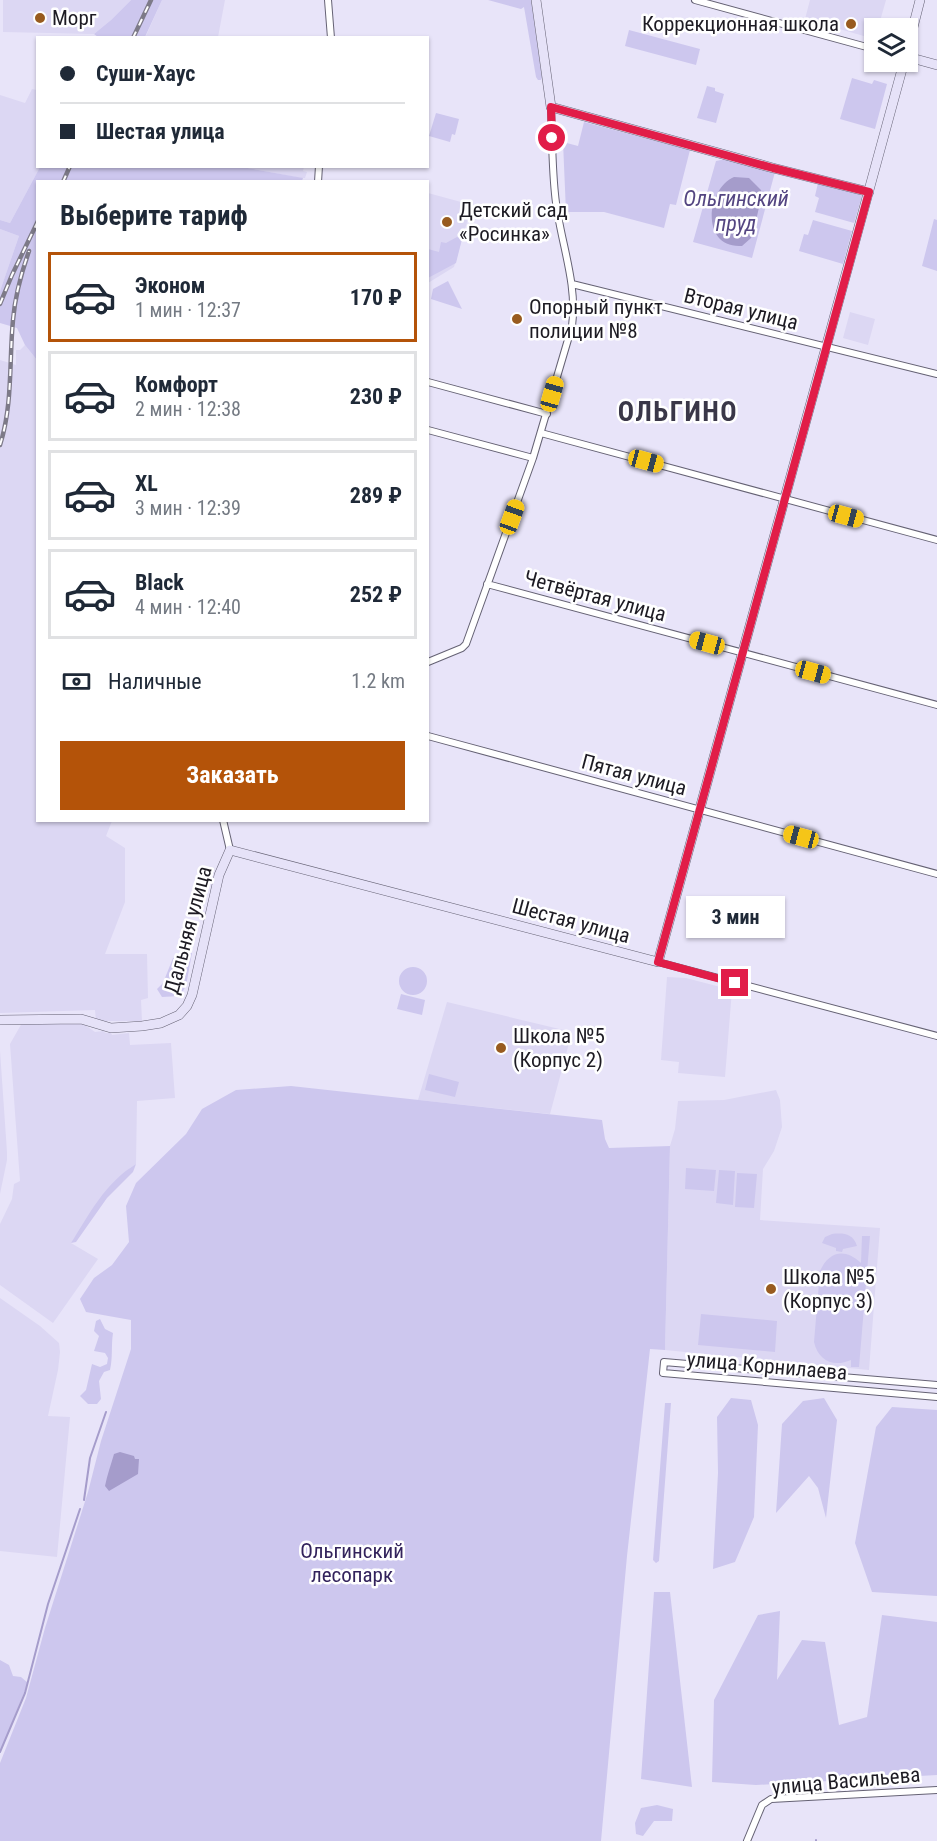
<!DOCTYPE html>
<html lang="ru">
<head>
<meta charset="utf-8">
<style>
  body { margin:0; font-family:"Roboto Condensed",sans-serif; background:#f2f2f3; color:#1f2937; height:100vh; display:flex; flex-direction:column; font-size:22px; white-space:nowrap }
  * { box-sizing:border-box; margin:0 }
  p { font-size:20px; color:#747a83 }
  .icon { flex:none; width:33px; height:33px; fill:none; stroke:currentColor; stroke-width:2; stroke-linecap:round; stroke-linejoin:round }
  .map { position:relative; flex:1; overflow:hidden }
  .details { position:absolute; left:36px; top:180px; width:393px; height:642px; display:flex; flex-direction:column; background:#fff; border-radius:0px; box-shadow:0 2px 4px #0004 }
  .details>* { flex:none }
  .top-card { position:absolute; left:36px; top:36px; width:393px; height:132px; border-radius:0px; box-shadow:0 2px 4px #0004; display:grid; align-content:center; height:132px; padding:0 24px; background:#fff }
  .fabs { position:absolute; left:864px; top:18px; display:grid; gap:12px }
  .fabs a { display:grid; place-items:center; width:54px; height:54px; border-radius:0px; background:#fff; box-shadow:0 2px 4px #0004; font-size:30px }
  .end { position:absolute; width:27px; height:27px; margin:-14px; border:8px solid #e11d48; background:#fff; box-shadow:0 0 0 3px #fff }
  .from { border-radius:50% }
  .bubble { position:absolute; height:42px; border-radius:0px; background:#fff; box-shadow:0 2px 4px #0004; font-size:20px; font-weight:700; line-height:42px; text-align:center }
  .car { position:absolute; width:18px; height:36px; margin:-18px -9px; border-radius:8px; box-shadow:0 0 4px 2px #0007; background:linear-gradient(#f5c518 24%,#345 0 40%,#f5c518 0 76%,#345 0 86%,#f5c518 0) }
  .top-card b { display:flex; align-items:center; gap:21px; height:57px; font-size:22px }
  .top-card b+b { border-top:2px solid #e0e1e3 }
  .top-card i { width:15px; height:15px; background:#1f2937 }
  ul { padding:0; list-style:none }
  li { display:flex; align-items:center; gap:18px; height:90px; margin:0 12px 9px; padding:0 12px; border:3px solid #e0e1e3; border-radius:0px }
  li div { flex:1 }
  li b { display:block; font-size:22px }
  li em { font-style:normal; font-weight:700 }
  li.active { border-color:#b45309 }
  li>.icon { width:54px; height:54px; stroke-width:1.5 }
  h2 { padding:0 24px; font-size:27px; line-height:72px }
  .pay { display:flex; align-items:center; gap:15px; height:66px; padding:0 24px; font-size:22px }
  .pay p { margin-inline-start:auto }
  .action { display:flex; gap:12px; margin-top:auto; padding:12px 24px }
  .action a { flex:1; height:69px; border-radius:0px; background:#b45309; color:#fff; font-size:24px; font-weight:700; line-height:69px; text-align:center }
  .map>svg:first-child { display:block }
  .built { fill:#dcd7f3 }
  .green { fill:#cdc7ee }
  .water { fill:#a59ccb }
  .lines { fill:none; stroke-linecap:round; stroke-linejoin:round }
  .stream { stroke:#a59ccb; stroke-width:2 }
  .street-casing { stroke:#656274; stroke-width:8 }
  .secondary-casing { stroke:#656274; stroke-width:10 }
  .street { stroke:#fff; stroke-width:6 }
  .secondary { stroke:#e6e2f8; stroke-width:9 }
  .rail-casing { stroke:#7d7a88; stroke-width:4.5 }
  .rail { stroke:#fff; stroke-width:2; stroke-dasharray:7; stroke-linecap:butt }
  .route { stroke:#e11d48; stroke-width:8 }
  .poi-dot { fill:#985b1f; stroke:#fff; stroke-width:2 }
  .labels { text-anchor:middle; stroke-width:5; stroke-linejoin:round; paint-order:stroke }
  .poi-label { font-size:21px; fill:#1d1b23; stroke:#fff; text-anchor:start }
  .street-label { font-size:21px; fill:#1d1b23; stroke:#fff }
  .park-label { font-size:21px; fill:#33235c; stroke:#fff }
  .water-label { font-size:22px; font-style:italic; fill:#544682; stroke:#fff }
  .district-label { font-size:27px; font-weight:bold; letter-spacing:1.5px; fill:#3a3748; stroke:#fff }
</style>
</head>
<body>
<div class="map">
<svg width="937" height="1841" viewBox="0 0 937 1841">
  <rect width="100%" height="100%" fill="#e8e4f9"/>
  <path class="built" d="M3,0H131L111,20L94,34L3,32Z
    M162,0H225L218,37L145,38Z
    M810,0H886L878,28H874V39L805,19Z
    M32,89L37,90L38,166L40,167L10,223L0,220V95L25,103Z
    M242,167H304L303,171L307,172L305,178H301Z
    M428,193L472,205L454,267L428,283Z
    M0,229L19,236L0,291Z
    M850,312L875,319L868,345L843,338Z
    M25,345L37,360L38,820L112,821L106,836L125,848V902L105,954H147L148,998L141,1000L142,1021H96L95,1010L0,1013V360L16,365V350H20Z
    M667,977L686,978L732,990L725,1077L678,1073L679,1062L661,1060Z
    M447,1002L572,1032L550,1114L418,1100Z
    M22,1023H82L95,1032L104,1031L105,1033H111L112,1035L129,1033L130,1045L171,1043L175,1098L137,1101L136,1164L130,1168L71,1243L98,1259L53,1323L0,1285V1224L12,1199L14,1184L20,1181L10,1044Z
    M0,1051L7,1152V1160L0,1194Z
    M776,1090L780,1100L782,1127L774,1151L763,1169L760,1220L880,1228L869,1370L665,1350L670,1146L675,1129L678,1101L724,1100Z
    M0,1298L40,1326L59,1343L60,1352L58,1370L48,1416L70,1417L57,1557L0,1551Z"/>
  <path class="green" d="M131,0H162L145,37H98L94,34L111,20Z
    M488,0H531L542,78L541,80H538L536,77L524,7L521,9Z
    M629,30L700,49L696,65L625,46Z
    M852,78L872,84L874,80L887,84L875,129L840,119Z
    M707,86L715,88V91L724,94L716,123L697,118Z
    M436,113L459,119L455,135L452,134L450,142L429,136Z
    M584,122L690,150L676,205L670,204L664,228L604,212H566L563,142L578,146Z
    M726,159L775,172L752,258L693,242L716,161Z
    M242,167L303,178L302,181L38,182L37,360L25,345L17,328L0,323V291L19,236L0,229V220L10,223L40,167Z
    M818,183L854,192L862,196L854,223L815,212L819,198L815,196Z
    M934,219L937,220V271L922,266Z
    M813,220L852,231L843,264L799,251L804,234L808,235Z
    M457,237L462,239L456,263L428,278V249L439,252L441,242L446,243Z
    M448,281L462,309L431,299L433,289Z
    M192,953L186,986L180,996L162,997L157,989L163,983L173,958Z
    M399 981a14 14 0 1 1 28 0a14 14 0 1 1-28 0Z
    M401,994L425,1000L422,1015L397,1009Z
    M429,1074L459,1082L455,1097L425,1090Z
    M291,1086L602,1120L605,1139L609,1148L670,1146L665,1350L650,1349L627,1556L601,1841H0V1763L26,1698L45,1628L88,1492L101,1441L131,1349V1320L86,1312L80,1299L94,1278L112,1265L129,1242L126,1206L136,1183L186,1134L202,1109L236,1090Z
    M136,1164L133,1172L107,1198L76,1242L71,1243C90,1213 105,1183 136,1164Z
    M686,1168L716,1170L714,1191L685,1189Z
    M719,1170L735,1171L733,1205L716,1203Z
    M737,1173L757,1174L754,1208L735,1207Z
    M832,1234C843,1233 853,1233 857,1246L843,1249L842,1252L836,1251V1248L822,1243L825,1237Z
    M862,1236H870L859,1367H851V1360C833,1368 818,1360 814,1342L820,1271C829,1251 845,1248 861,1263Z
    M701,1314L777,1321L775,1352L698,1345Z
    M100,1319L105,1329L113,1333C111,1346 113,1357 110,1370L104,1372L99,1381L101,1399L97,1404H88L80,1396L86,1390L92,1364L100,1367L107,1364L108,1358L105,1353L94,1351L99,1336L94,1331L96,1321Z
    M731,1398L751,1400L758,1425L754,1517L735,1562L713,1569L718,1473L717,1417Z
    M824,1398L837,1420L826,1518L818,1488L809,1476L776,1513L782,1424L803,1401Z
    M665,1403H671L659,1561L656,1563L653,1560Z
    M892,1407L937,1410V1596L872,1592L855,1543L876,1427Z
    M654,1592H670L692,1787L641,1779Z
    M780,1611L777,1680L802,1640L825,1642L839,1725L867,1717L882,1615L937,1622V1775L756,1785L712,1782L714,1700L758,1615Z
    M0,1660L9,1665L13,1676L21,1677L28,1683L0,1752Z
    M657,1805L673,1809L672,1821H654L643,1836L636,1834L635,1823L641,1808Z"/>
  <path class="water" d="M734,177L749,178L761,190L762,194L753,234L751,238L742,246C701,249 705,190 734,177Z
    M120,1452L134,1456L135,1459H139L138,1474L109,1491L105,1486C107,1475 111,1465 114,1454Z"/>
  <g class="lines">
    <path class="stream" d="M84,1500L90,1458L106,1412
      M0,1752L25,1693L48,1604L80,1509
      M816,1841V1840"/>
    <g class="street-casing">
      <path id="street" d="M328,0L331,38
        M695,0L874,49
        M318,182L319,166
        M572,284L937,374
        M428,382L547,414
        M428,430L533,458
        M541,433L937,540
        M487,584L937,705
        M428,662L462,648L466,644L533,458L572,326C578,281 559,239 555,194C552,165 552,136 551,107
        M428,736L937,874
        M223,820L230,850
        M658,962L937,1036
        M937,1385L664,1362L663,1373L937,1397
        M747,1841L762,1805L771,1799L937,1790"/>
    </g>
    <g class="secondary-casing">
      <path id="secondary" d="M536,0L551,107L773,168L869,192
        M908,47L920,0
        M908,57L937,65
        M0,1020L81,1019L111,1028L142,1026L161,1023L179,1015L187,1006L192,995L219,875L230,850L658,962L904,62"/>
    </g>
    <use href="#street" class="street"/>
    <use href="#secondary" class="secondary"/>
    <g class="rail-casing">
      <path id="rail" d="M133,38L151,0
        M63,182L70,166
        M0,304L12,275L38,221
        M0,445C13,404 9,361 13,320C15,296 21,274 29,251"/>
    </g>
    <use href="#rail" class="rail"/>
  </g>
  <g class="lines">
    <path class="route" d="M552,138L551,107L773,168L869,192L658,962L735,983"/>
  </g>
  <g class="poi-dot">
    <circle cx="40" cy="18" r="6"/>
    <circle cx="851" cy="24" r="6"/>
    <circle cx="447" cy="222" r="6"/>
    <circle cx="517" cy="319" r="6"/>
    <circle cx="501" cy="1048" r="6"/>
    <circle cx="771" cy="1289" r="6"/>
  </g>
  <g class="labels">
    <g class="poi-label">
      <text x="52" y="25">Морг</text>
      <text x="839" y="31" text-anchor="end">Коррекционная школа</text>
      <text x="459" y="217">Детский сад<tspan x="459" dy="24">«Росинка»</tspan></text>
      <text x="529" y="314">Опорный пункт<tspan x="529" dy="24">полиции №8</tspan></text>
      <text x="513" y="1043">Школа №5<tspan x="513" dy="24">(Корпус 2)</tspan></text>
      <text x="783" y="1284">Школа №5<tspan x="783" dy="24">(Корпус 3)</tspan></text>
    </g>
    <g class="street-label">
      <text transform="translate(741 309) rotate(14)" y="7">Вторая улица</text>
      <text transform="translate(595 596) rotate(15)" y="7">Четвёртая улица</text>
      <text transform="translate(634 775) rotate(15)" y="7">Пятая улица</text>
      <text transform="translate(571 921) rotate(15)" y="7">Шестая улица</text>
      <text transform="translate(188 930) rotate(-75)" y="7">Дальняя улица</text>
      <text transform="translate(767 1366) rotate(5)" y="7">улица Корнилаева</text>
      <text transform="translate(846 1781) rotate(-5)" y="7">улица Васильева</text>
    </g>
    <g class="park-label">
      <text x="352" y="1558">Ольгинский<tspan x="352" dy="24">лесопарк</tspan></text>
    </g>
    <g class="water-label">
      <text x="736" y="206">Ольгинский<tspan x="736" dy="25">пруд</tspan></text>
    </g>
    <g class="district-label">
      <text x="678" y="421">ОЛЬГИНО</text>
    </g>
  </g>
</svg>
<div class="fabs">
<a><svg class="icon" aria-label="layers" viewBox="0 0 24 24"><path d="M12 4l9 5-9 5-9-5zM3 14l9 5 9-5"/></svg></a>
</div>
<i class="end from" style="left:552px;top:138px"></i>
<i class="end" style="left:735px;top:983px"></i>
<div class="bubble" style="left:686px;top:896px;width:99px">3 мин</div>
<i class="car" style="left:552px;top:394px;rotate:16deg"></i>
<i class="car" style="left:646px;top:461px;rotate:105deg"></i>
<i class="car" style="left:846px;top:516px;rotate:105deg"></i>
<i class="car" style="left:512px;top:517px;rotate:20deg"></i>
<i class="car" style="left:707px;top:643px;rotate:285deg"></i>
<i class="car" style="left:813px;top:672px;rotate:105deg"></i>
<i class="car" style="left:801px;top:837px;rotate:285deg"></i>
<div class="top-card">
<b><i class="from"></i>Суши-Хаус</b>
<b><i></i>Шестая улица</b>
</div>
<section class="details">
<h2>Выберите тариф</h2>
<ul>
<li class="active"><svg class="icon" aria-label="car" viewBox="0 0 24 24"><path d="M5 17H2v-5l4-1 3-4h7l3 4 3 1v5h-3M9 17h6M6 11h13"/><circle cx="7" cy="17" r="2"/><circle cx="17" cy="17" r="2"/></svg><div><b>Эконом</b><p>1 мин · 12:37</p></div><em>170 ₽</em></li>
<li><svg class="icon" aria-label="car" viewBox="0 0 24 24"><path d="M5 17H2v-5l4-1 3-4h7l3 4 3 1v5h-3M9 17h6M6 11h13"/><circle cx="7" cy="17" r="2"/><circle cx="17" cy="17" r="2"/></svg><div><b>Комфорт</b><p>2 мин · 12:38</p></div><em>230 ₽</em></li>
<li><svg class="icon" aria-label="car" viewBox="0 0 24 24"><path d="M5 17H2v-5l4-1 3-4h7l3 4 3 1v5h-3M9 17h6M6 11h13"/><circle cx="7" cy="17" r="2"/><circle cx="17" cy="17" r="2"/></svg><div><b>XL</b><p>3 мин · 12:39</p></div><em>289 ₽</em></li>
<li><svg class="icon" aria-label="car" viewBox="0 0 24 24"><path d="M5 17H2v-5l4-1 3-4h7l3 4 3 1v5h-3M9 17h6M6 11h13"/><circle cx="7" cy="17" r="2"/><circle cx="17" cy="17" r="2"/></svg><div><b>Black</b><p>4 мин · 12:40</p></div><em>252 ₽</em></li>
</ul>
<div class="pay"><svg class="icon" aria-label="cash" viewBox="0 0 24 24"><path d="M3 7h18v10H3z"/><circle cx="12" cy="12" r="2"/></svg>Наличные<p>1.2 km</p></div>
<div class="action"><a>Заказать</a></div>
</section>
</div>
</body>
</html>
